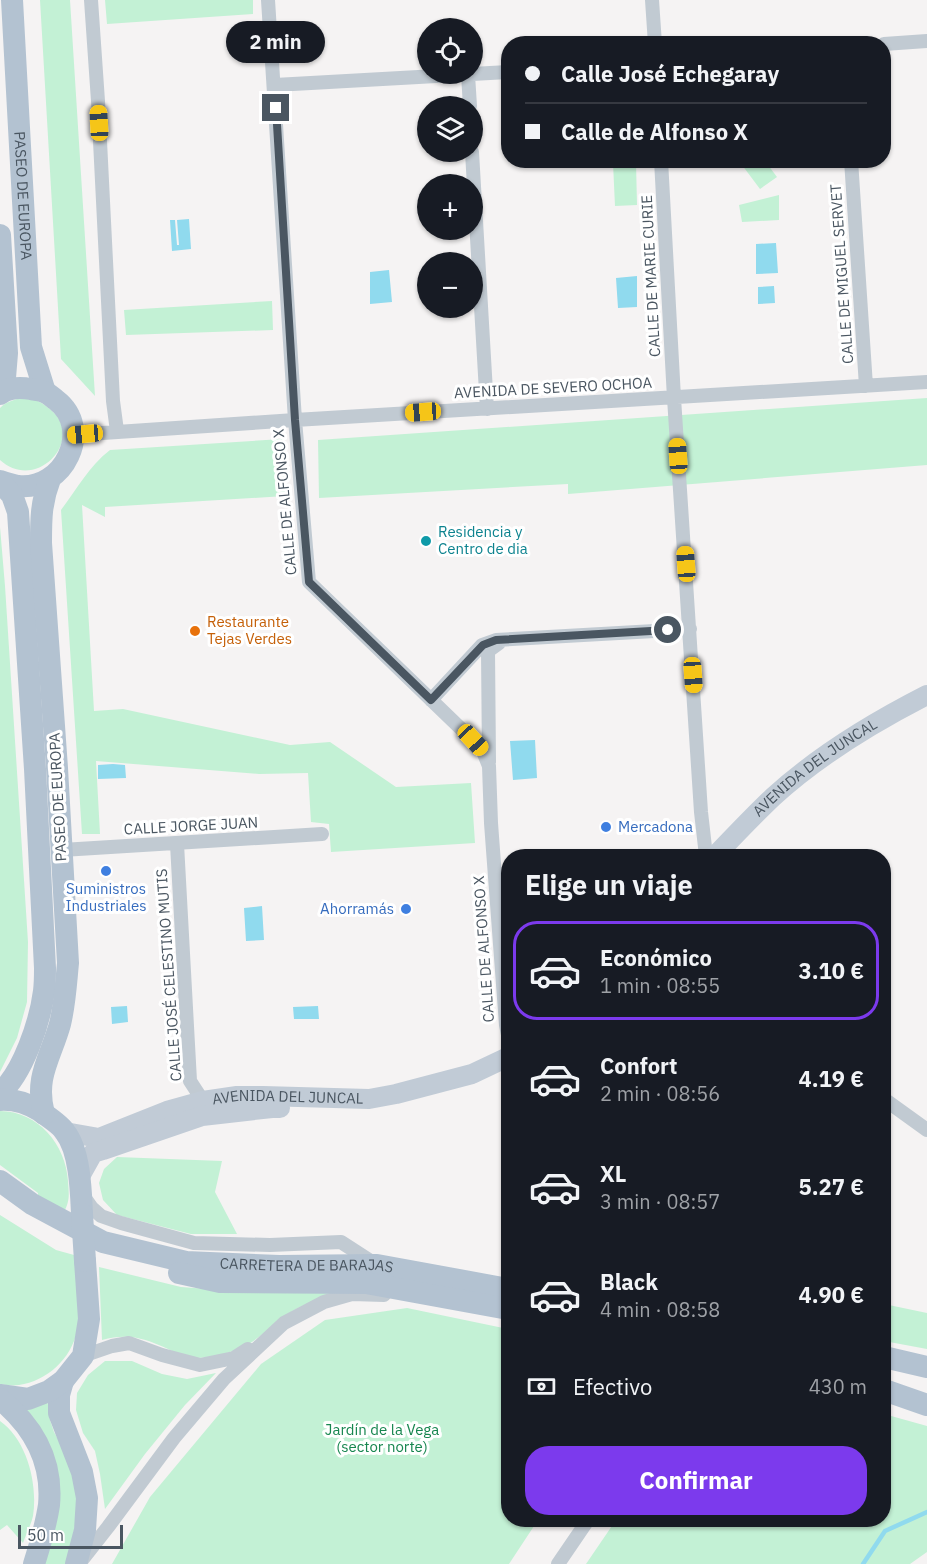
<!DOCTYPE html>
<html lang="es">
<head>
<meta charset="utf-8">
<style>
  body { margin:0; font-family:"IBM Plex Sans",sans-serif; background:#20242c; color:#f1f3f6; height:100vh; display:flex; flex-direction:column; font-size:22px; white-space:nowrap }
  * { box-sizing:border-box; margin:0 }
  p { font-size:20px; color:#9ea1a6 }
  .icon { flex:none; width:33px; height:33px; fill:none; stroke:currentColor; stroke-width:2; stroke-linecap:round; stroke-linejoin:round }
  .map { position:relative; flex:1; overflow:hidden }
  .details { position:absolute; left:501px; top:849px; width:390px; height:678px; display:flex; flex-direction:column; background:#171b24; border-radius:24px; box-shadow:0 2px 4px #0004 }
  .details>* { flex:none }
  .banner { position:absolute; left:501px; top:36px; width:390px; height:132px; border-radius:24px; box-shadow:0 2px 4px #0004; display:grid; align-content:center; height:132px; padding:0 24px; background:#171b24 }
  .tools { position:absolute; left:417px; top:18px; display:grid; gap:12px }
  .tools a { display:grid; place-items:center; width:66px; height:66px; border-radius:50%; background:#171b24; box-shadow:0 2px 4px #0004; font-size:30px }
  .scale { position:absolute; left:18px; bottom:15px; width:105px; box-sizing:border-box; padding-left:6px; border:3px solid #4a5661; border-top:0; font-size:16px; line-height:21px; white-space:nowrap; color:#4a5661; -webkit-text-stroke:4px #fff; paint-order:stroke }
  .end { position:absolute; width:27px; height:27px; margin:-14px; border:8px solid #4a5661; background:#fff; box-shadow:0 0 0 3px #fff }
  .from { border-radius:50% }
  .bubble { position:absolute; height:42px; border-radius:21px; background:#171b24; box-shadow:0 2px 4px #0004; font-size:20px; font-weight:700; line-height:42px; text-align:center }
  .car { position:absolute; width:18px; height:36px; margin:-18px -9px; border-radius:8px; box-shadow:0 0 4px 2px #0007; background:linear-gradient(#f5c518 24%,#345 0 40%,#f5c518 0 76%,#345 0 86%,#f5c518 0) }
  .banner b { display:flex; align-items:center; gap:21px; height:57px; font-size:22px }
  .banner b+b { border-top:2px solid #363941 }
  .banner i { width:15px; height:15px; background:#f1f3f6 }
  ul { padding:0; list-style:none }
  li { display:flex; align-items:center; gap:18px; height:99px; margin:0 12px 9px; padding:0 12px; border:3px solid transparent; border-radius:24px }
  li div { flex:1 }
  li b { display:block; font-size:22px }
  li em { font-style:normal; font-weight:700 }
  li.current { border-color:#7c3aed }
  li>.icon { width:54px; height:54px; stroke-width:1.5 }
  h2 { padding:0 24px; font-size:27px; line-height:72px }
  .pay { display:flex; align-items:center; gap:15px; height:66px; padding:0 24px; font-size:22px }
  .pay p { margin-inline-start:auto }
  .button { display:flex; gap:12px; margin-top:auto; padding:12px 24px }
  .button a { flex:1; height:69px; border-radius:24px; background:#7c3aed; color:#fff; font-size:24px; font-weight:700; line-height:69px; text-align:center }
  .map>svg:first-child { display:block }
  .green { fill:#c3f1d5 }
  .water { fill:#90daee }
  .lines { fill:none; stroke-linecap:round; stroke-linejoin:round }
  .stream { stroke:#90daee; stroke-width:4.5 }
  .street { stroke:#c1cad2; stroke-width:14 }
  .secondary { stroke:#c1cbd6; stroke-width:20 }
  .primary { stroke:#b3c2d1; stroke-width:22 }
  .primary-bridge { stroke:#b3c2d1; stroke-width:22 }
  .route { stroke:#4a5661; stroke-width:8 }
  .culture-dot { fill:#0f9aa8; stroke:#fff; stroke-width:2 }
  .food-dot { fill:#e8710a; stroke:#fff; stroke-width:2 }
  .shop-dot { fill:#3f7fe0; stroke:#fff; stroke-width:2 }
  .labels { text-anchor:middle; stroke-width:6; stroke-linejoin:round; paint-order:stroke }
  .street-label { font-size:15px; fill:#4a5661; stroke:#fff }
  .culture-label { font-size:15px; fill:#0d838f; stroke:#fff; text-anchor:start }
  .food-label { font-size:15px; fill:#c56008; stroke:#fff; text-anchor:start }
  .shop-label { font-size:15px; fill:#366cbe; stroke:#fff; text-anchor:start }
  .park-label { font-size:15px; fill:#17864f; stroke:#fff }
</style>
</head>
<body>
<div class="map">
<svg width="927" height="1564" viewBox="0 0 927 1564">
  <rect width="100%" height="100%" fill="#f5f3f3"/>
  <path class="green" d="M40,0H70L95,396L61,359Z
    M105,0H253V14L107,24Z
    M739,161H765L777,177L760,189Z
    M636,162L637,205L615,206L613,163Z
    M779,195V220L742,222L739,205Z
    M272,301L273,330L126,335L124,310Z
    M26,397C37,399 42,403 51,410C86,440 36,493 0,460V408C7,401 16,399 26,397Z
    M927,398V465L568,494V484L319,498L318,440Z
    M282,439L285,496L105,507V517L82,505L94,711L123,709L290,745L330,742L396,787L471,783L475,843L331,852L329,824L311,822L308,773L259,774L96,761L100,834H82L61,510C77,489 89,466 110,450Z
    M0,527L5,586L28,942L27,1002L17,1038L0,1072Z
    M0,1111C38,1111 66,1145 68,1181C69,1195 70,1200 64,1212L38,1199V1193L0,1165Z
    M117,1157L222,1161L215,1192L237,1234H191L117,1215L103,1200L99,1183L104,1169Z
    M0,1215L56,1250L74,1255C76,1278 81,1308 77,1331C71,1359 47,1381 19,1385C13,1386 6,1385 0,1384Z
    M99,1267L181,1287L221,1290L355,1289C336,1294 316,1299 298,1308C279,1317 265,1335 247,1345C232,1353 214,1357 198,1358C189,1359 176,1353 168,1349C144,1338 128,1333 102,1340Z
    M884,1304L927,1313V1349L884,1341Z
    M407,1308L508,1329V1520H541L536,1523L509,1564H112L150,1497L261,1364L325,1320Z
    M105,1361H132L162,1374L187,1379L216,1373L185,1405L145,1454L105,1509L100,1474L95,1451L83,1433L76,1410L77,1393L88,1375Z
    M47,1398L50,1420L54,1432L73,1467L78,1511L67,1564H39L50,1527L23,1405Z
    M884,1414L927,1426V1552L910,1564H586L616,1520H884Z
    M0,1421C27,1440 38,1484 33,1516C31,1525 26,1534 23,1543L7,1525L0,1530Z"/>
  <path class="water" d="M189,219L191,249L172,251L170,220H175L177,245H179L177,220Z
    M776,243L778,273L756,274V244Z
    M389,270L392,302L370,304V272Z
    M637,276V307L618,308L616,278Z
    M774,286L775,303L758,304V287Z
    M535,740L537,778L513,780L510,741Z
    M113,764L125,765L126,778L98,779V765Z
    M262,906L264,940L246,941L244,908Z
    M127,1006L128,1022L112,1024L111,1007Z
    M318,1006L319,1019H294L293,1007Z"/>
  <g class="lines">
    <path class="stream" d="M863,1564L885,1531L927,1512"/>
    <path class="street" d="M91,0L98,101L113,401L117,431
      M268,0L295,420L309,582L482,749L489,766L491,823L506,1025L508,1035
      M652,0L655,44
      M884,44L927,41
      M468,75L470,106
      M275,85L508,72
      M472,152L487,409
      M661,160L674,398L701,812L706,856
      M851,160L866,386
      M73,435L295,420L927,382
      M431,700L482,645L496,640L690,629
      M489,762L488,651L499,643
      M177,844L190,1081L203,1101
      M62,850L322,834
      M884,1099L927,1130
      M82,1194L92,1208L101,1216L121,1223L194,1243L270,1245L341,1242L375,1264
      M83,1356L112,1346L129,1343L162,1355L200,1365L234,1358L248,1349
      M82,1560L108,1527L174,1438L224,1379L284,1323L324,1302L352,1294L384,1295
      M558,1564L588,1520"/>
    <g class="secondary">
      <path id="s1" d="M715,856C734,836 753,816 773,797C819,755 872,723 927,695"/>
      <path id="s2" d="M65,1132L99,1138L167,1111L203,1101L237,1096H263L369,1099L396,1094L472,1074L508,1057"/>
      <path d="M79,1178L93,1153L103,1150L202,1116L272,1108H280"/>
    </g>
    <g class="primary">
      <path id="s3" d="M12,0L31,347L45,392"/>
      <path d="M0,235L7,353L4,390"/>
      <path d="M0,394C9,387 20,387 31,389C35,390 40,390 44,392C48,393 52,397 56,400C94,429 64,491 18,486C12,485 6,483 0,481"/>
      <path d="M0,482L12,495L18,512L35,769L45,968C45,975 45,983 44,991C40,1022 23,1073 0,1093"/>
      <path d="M0,1100C15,1099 27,1103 40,1111C47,1116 61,1125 65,1132C80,1151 81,1191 82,1214"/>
      <path d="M44,1114C34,1077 51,1057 60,1024C65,1004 66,983 68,963L57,768L41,543C41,519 41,502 50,479"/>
      <path id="s4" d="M0,1181L32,1204L103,1242L186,1262L279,1266L377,1265L508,1289"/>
      <path d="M179,1273L220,1282L366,1283L508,1309"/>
      <path d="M884,1357L927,1367"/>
      <path d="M63,1381L59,1395V1413L82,1472L87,1498L85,1530L76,1564"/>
      <path d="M884,1390L927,1405"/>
      <path d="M0,1395L28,1399L49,1391L63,1381L83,1356L89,1319L85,1261"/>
      <path d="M0,1399C33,1426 53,1461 49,1505C46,1525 40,1545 34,1564"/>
    </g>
    <path class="primary-bridge" d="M82,1214L85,1261"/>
  </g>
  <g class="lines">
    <path class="route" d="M276,108L295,420L309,582L431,700L483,645L496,640L668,630"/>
  </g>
  <circle class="culture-dot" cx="426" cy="541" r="6"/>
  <circle class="food-dot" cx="195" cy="631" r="6"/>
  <g class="shop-dot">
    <circle cx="606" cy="827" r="6"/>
    <circle cx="106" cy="871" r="6"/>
    <circle cx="406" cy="909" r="6"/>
  </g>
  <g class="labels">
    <g class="street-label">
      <text dy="5" stroke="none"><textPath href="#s3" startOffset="196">PASEO DE EUROPA</textPath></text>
      <text transform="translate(842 274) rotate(-94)" y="5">CALLE DE MIGUEL SERVET</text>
      <text transform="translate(651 276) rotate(-93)" y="5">CALLE DE MARIE CURIE</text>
      <text transform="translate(553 388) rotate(-3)" y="5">AVENIDA DE SEVERO OCHOA</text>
      <text transform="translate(285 502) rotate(-95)" y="5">CALLE DE ALFONSO X</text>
      <text dy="5" stroke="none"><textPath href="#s1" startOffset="134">AVENIDA DEL JUNCAL</textPath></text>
      <text transform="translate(58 797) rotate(-93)" y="5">PASEO DE EUROPA</text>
      <text transform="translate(191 826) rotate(-3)" y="5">CALLE JORGE JUAN</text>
      <text transform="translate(484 949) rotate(-94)" y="5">CALLE DE ALFONSO X</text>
      <text transform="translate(169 975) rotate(-94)" y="5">CALLE JOSÉ CELESTINO MUTIS</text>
      <text dy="5" stroke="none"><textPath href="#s2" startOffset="230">AVENIDA DEL JUNCAL</textPath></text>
      <text dy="5" stroke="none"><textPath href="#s4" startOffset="326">CARRETERA DE BARAJAS</textPath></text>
    </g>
    <g class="culture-label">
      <text x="438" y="537">Residencia y<tspan x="438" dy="17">Centro de dia</tspan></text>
    </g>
    <g class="food-label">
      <text x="207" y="627">Restaurante<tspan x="207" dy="17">Tejas Verdes</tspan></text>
    </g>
    <g class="shop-label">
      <text x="618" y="832">Mercadona</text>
      <text x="106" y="894" text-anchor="middle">Suministros<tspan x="106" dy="17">Industriales</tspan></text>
      <text x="394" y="914" text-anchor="end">Ahorramás</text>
    </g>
    <g class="park-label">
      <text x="382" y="1435">Jardín de la Vega<tspan x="382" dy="17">(sector norte)</tspan></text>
    </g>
  </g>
</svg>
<div class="tools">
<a><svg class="icon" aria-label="locate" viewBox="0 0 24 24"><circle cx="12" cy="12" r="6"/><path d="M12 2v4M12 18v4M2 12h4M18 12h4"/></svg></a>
<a><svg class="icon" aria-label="layers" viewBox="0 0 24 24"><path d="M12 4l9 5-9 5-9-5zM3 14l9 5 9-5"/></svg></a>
<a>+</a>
<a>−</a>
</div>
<div class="scale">50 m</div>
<i class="end from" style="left:668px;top:630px"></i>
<i class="end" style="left:276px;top:108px"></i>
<div class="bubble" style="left:226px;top:21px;width:99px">2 min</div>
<i class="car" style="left:99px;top:123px;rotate:357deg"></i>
<i class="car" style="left:423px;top:412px;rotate:266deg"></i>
<i class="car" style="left:85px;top:434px;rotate:265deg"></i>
<i class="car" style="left:678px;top:456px;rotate:356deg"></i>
<i class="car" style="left:686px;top:564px;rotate:356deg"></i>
<i class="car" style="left:693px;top:675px;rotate:176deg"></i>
<i class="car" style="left:473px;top:740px;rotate:137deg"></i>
<div class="banner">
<b><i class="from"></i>Calle José Echegaray</b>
<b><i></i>Calle de Alfonso X</b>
</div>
<section class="details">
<h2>Elige un viaje</h2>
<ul>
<li class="current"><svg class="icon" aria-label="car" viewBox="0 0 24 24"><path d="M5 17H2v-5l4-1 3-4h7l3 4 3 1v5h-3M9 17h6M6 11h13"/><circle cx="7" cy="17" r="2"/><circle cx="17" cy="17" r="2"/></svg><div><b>Económico</b><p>1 min · 08:55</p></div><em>3.10 €</em></li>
<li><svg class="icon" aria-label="car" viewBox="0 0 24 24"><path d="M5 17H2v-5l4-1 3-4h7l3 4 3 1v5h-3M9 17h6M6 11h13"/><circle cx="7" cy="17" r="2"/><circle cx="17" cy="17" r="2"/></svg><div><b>Confort</b><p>2 min · 08:56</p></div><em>4.19 €</em></li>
<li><svg class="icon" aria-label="car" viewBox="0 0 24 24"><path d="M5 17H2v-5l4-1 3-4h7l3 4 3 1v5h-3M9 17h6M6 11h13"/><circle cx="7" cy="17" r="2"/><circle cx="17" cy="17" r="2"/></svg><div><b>XL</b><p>3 min · 08:57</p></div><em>5.27 €</em></li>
<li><svg class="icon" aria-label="car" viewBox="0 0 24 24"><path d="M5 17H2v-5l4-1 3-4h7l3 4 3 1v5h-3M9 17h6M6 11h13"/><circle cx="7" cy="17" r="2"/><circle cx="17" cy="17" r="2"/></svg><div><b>Black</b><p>4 min · 08:58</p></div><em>4.90 €</em></li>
</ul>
<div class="pay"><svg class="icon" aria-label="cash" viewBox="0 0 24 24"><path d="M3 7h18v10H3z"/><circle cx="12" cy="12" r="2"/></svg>Efectivo<p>430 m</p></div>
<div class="button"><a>Confirmar</a></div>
</section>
</div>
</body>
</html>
